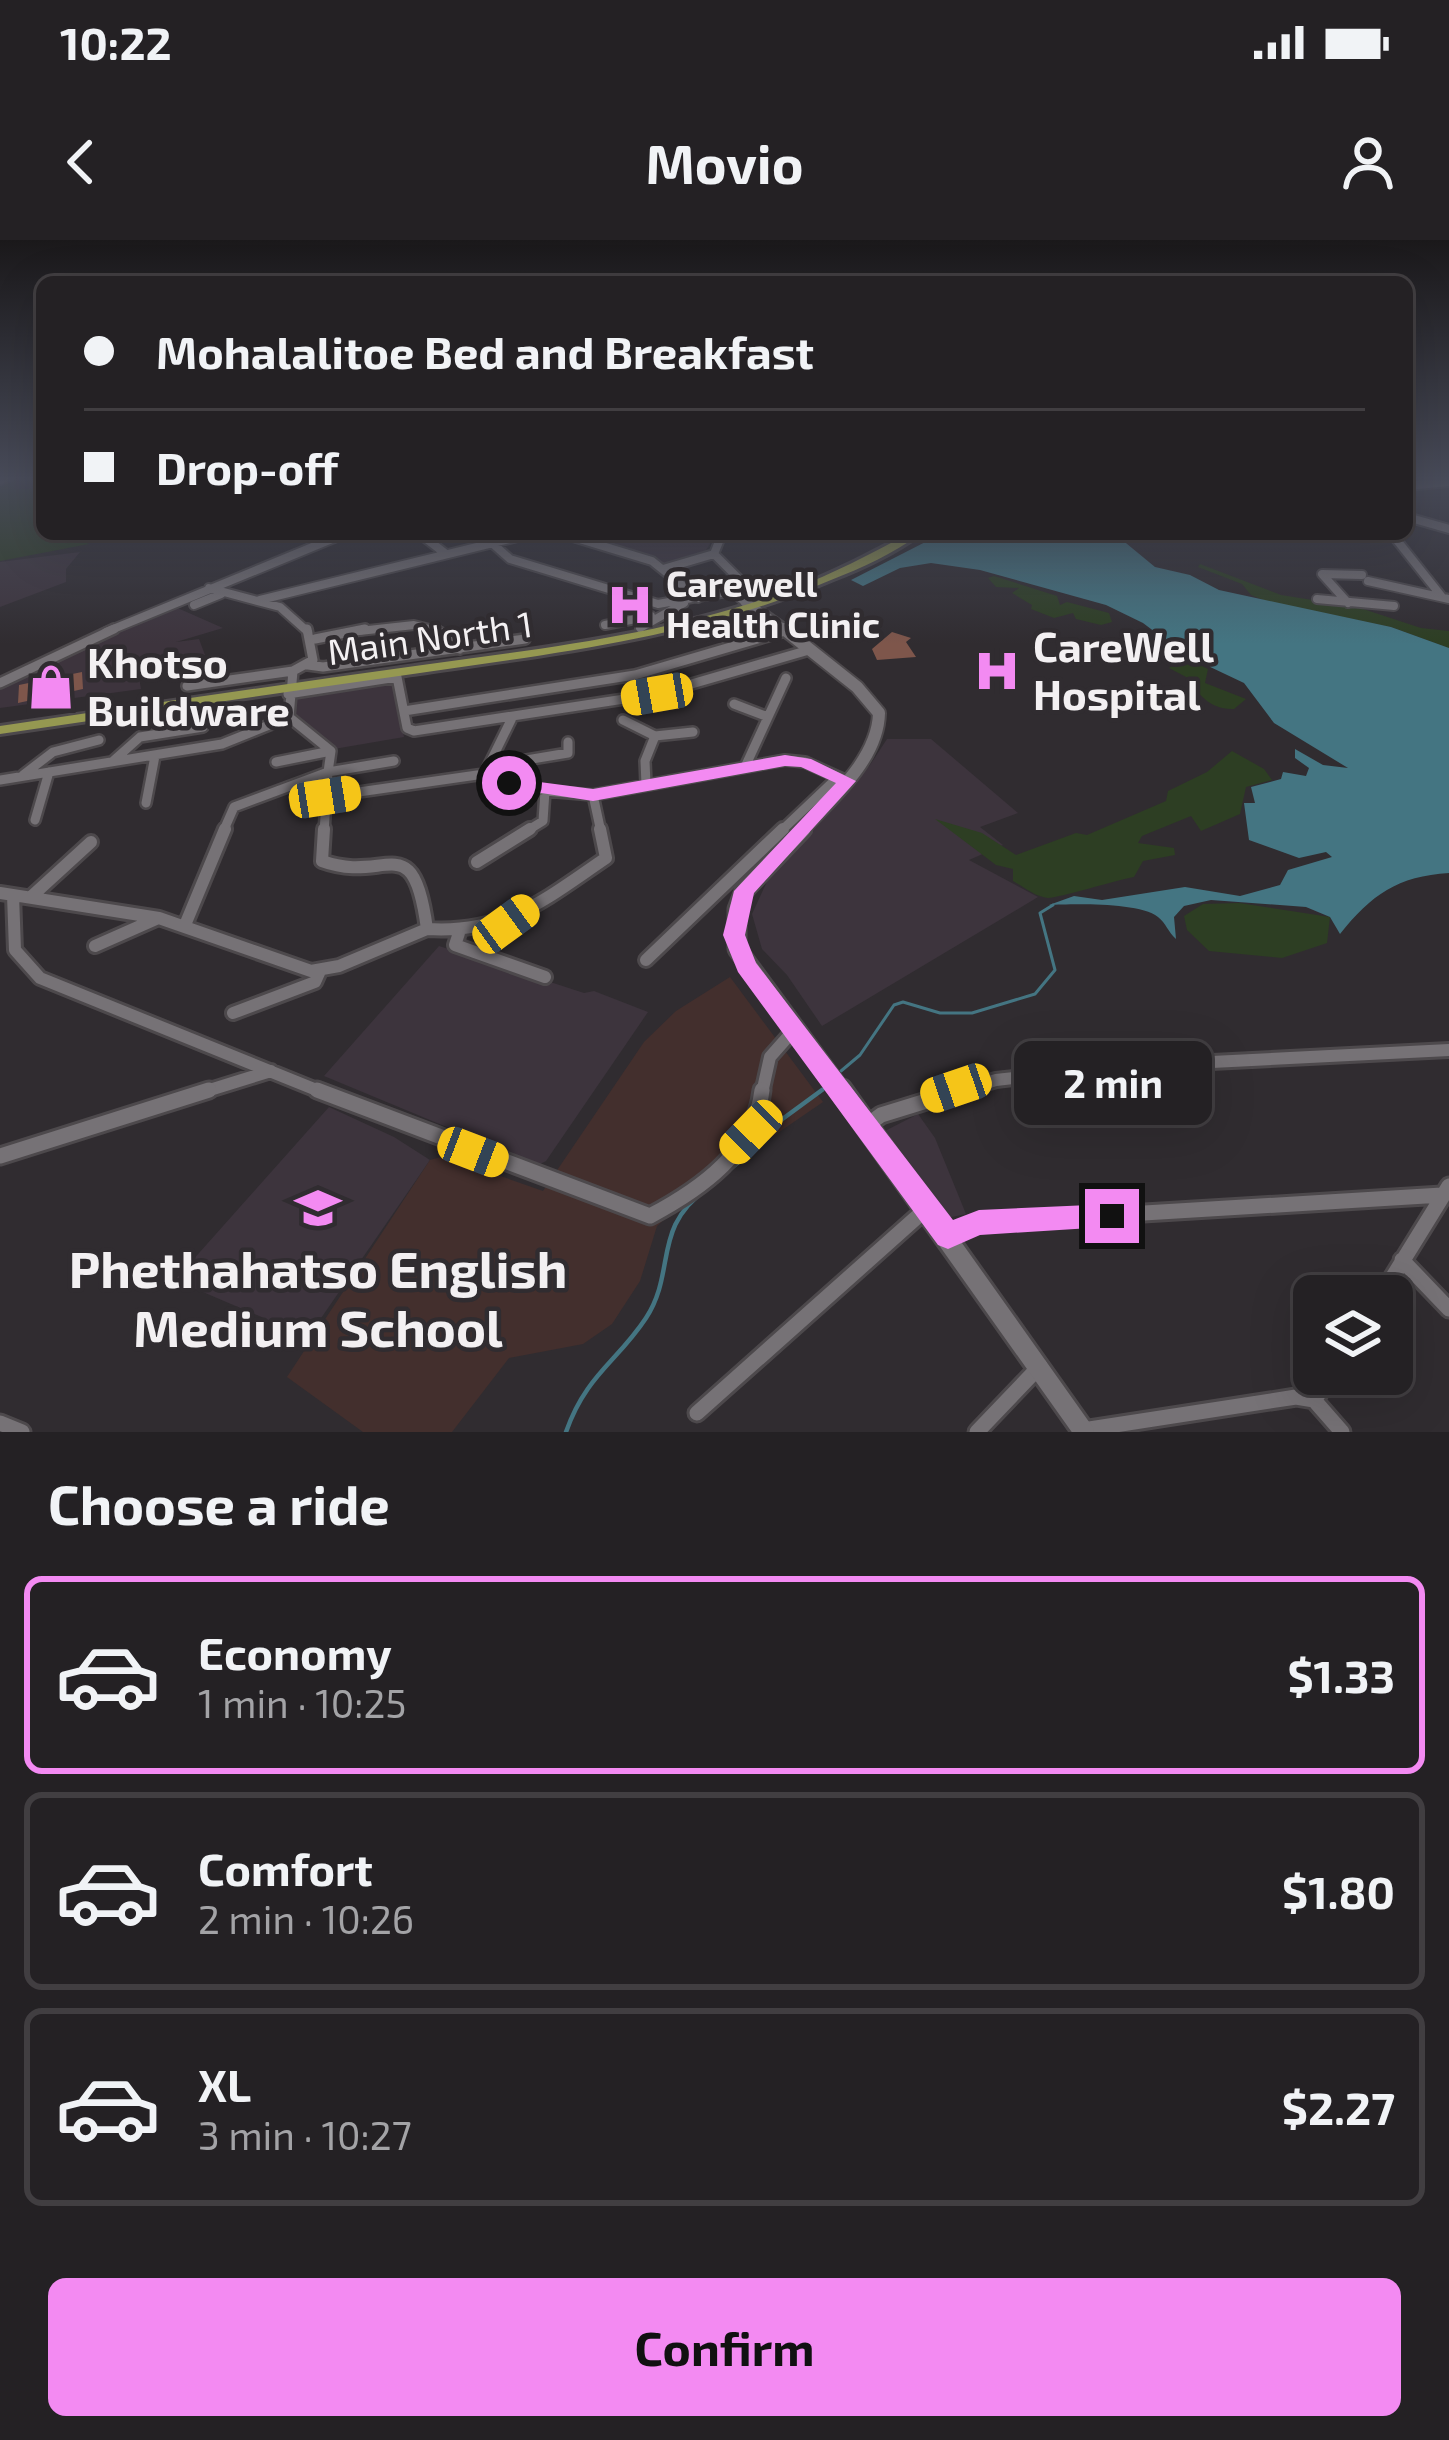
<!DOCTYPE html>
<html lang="en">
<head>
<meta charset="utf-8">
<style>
  body { margin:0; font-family:"Exo 2",sans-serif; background:#2c292c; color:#f1f3f6; height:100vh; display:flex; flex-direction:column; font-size:45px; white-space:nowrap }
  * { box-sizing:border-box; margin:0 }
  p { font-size:39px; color:#a3a3a6 }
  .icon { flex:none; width:66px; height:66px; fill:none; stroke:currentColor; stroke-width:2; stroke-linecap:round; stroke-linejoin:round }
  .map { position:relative; height:1192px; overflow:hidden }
  .panel { display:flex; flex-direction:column; background:#242124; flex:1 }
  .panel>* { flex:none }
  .guide { position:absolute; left:36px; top:36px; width:1377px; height:264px; border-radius:18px; box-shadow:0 12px 48px #0002,0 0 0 3px #413e41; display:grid; align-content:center; height:264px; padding:0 48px; background:#242124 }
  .buttons { position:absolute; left:1293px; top:1035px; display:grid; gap:24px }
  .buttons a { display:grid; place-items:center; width:120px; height:120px; border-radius:18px; background:#242124; box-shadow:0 12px 48px #0002,0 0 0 3px #413e41; font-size:60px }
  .end { position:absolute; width:54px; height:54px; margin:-27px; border:15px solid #f38af2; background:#111; box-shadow:0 0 0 6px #111 }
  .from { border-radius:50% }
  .bubble { position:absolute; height:84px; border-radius:18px; background:#242124; box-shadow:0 12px 48px #0002,0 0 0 3px #413e41; font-size:39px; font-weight:700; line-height:84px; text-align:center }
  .car { position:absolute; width:36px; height:72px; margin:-36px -18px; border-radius:15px; box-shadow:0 0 9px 3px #0007; background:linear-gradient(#f5c518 24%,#345 0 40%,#f5c518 0 76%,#345 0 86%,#f5c518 0) }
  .guide b { display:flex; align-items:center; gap:42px; height:114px; font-size:45px }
  .guide b+b { border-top:3px solid #413e41 }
  .guide i { width:30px; height:30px; background:#f1f3f6 }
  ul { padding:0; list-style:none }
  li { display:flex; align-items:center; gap:36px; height:198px; margin:0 24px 18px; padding:0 24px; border:6px solid #413e41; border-radius:18px }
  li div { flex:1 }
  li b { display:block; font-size:45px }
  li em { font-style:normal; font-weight:700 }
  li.on { border-color:#f38af2 }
  li>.icon { width:108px; height:108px; stroke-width:1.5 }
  h2 { padding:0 48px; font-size:54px; line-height:144px }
  .button { display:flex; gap:24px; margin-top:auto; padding:24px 48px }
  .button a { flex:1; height:138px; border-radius:18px; background:#f38af2; color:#111; font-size:48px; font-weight:700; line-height:138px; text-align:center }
  .status { display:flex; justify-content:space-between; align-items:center; height:84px; padding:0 60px; background:#242124; direction:ltr }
  .status svg { height:33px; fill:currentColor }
  header { display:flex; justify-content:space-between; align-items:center; height:156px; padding:0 48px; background:#242124; font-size:54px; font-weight:700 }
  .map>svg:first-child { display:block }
  .built { fill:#3d343d }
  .industrial { fill:#432f2d }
  .green { fill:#2d3e23 }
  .water { fill:#447582 }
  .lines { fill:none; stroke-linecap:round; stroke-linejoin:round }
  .stream-far1 { stroke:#447582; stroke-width:3 }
  .stream { stroke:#447582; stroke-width:4.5 }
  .building { fill:#7e564b }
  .street-far3-casing { stroke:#4d494c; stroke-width:12 }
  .street-far2-casing { stroke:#4d494c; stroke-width:14 }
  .street-far1-casing { stroke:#4d494c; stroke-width:18 }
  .street-casing { stroke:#4d494c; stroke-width:21 }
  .secondary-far3-casing { stroke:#4d494c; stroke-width:14 }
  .secondary-far2-casing { stroke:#4d494c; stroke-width:16 }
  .secondary-far1-casing { stroke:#4d494c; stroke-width:21 }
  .secondary-casing { stroke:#4d494c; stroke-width:26 }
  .primary-casing { stroke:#4d494c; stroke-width:6 }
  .street-far3 { stroke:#767276; stroke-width:8 }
  .street-far2 { stroke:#767276; stroke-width:9 }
  .street-far1 { stroke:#767276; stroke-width:12 }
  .street { stroke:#767276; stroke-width:15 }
  .secondary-far3 { stroke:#767276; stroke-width:9 }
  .secondary-far2 { stroke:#767276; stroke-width:12 }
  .secondary-far1 { stroke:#767276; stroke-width:15 }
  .secondary { stroke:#767276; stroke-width:20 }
  .primary { fill:#959851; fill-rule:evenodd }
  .route { fill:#f38af2 }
  .labels { text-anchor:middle; stroke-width:9; stroke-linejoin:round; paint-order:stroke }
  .far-poi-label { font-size:36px; font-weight:bold; fill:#f3f0f2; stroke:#302c30; text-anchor:start }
  .far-street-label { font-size:36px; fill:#f3f0f2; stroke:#302c30 }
  .poi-label { font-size:42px; font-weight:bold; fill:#f3f0f2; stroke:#302c30; text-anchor:start }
  .near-poi-label { font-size:51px; font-weight:bold; fill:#f3f0f2; stroke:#302c30 }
</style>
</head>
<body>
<div class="status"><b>10:22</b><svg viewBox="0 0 49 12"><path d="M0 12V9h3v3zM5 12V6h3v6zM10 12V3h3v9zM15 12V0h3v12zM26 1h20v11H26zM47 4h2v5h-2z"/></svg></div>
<header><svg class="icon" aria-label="back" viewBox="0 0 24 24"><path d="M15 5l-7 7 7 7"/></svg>Movio<svg class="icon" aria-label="person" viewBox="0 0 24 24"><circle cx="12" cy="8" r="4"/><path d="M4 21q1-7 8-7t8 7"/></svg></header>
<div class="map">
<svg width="1449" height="1192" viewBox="0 0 1449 1192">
  <rect width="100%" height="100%" fill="#302c30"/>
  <path class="built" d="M631,294H716L703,315L666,325L589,300Z
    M80,312L66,329V342L0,367V322Z
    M173,366L223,388L176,402L199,399L205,415L138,432L141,449L0,468V447Z
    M394,438L404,497L334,509L297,480L291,454Z
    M887,499H931L1018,573L980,587L1003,605L969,620L1038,657L822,786L787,735L762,709L752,674L769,637L870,525Z
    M439,706L584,753L594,751L648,772L546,921L538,925L324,836Z
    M329,867L394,897L430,920L308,1097L175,1040Z
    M918,874L935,898L966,974L947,978L885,891Z"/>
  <path class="industrial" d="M730,737L823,862L709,940L657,986L640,1041L612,1084L583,1104L509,1118L452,1192H363L287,1137L430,920L444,916L543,951L644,802L676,771Z"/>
  <path class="green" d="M16,240L13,249H42L38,263L42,294H66L89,304L0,321V243Z
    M1200,324L1281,355L1357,367L1421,388L1449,391V408L1391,387L1266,361L1251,355L1242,344L1198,327Z
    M994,336L1057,356L1060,365L1067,362L1109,373L1112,382L1101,385L1076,379L1073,373L1054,378L1031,369L1032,365L1012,353L1019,348L996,347L988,338Z
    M1147,407L1161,408L1165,416L1172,412L1208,429L1205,443L1246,459L1234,469C1210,470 1198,454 1188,438L1169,428L1174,424L1170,419C1158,421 1145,426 1138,412Z
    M1232,511L1264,529L1272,540L1246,547L1240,574L1201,591L1191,576L1142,596L1138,603L1174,608L1175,615L1143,621L1134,637C1117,640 1058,658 1048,658C1036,657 1024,647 1013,641V629L996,625L935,579L982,593L1016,615L1076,593L1087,595L1166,561L1168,551L1207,532Z
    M1239,663L1330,677L1327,703L1282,718L1209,711L1187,690L1184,676L1203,664Z"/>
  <path class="water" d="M941,294H1115L1155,327L1190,335L1219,350L1391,387L1449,408V633C1398,636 1371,655 1340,694L1330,677L1306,667L1211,660L1184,666L1174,677L1176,699C1168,692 1166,683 1158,677C1139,662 1073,664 1049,665L1074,656L1102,660L1185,647L1240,656L1280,645L1288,630L1332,617L1326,612L1299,618L1249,600L1244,563H1255L1251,547L1281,539L1283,532L1306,536L1309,528L1295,518V509L1323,525L1348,528L1274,483L1244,443L1187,416L1143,383L1106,365L980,330L931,323L900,328L863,346L851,340Z"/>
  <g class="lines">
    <path class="stream-far1" d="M841,831L860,815L894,765L903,762L940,773H972L1035,754L1055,730L1040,673L1053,665
      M818,853L824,849"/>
    <path class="stream" d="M724,934L753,910L762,894L822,850
      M566,1192C586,1135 617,1122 646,1078C677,1030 651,988 708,948"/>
  </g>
  <path class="building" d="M892,392L911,398L906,402L916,417L877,420L872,409Z
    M82,432L83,449L18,463L19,445Z"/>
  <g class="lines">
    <g class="street-far3-casing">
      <path id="street-far3" d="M0,240L8,237
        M1407,246L1449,242
        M1407,257V264
        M1407,277L1449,289
        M420,294L446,314
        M563,294L652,321L698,358
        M722,294L714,314L745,345L732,351L745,362
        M1392,294L1442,357
        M492,303L510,319L658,364L732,351
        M663,329L714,314
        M1368,341L1449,359
        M209,348L280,367L308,392
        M1317,359L1394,366
        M260,360L530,294
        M1348,363L1322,334L1362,335
        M194,365L221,354
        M605,385L651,376
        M640,388L684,363
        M106,392L344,294
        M350,392L414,385L441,392"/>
    </g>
    <g class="street-far2-casing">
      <path id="street-far2" d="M435,389L460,409
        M315,399L365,389
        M308,425L323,427L525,399
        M0,443L114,389
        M187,446L293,431
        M288,454L397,437L407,488L414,491L657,454L809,410
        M734,464L768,477
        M404,471L635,435L785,391
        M623,480L655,496L693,492
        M113,521L140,497L203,487
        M276,522L331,511
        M490,526L568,513V502
        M745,527L786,438
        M486,531L513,476
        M23,535L53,512L99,500
        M0,540L222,504L289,477
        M646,544L645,521L655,496
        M593,555L601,592
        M324,557L484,534L545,551L593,555L785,520L805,522L847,541
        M146,563L155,516
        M35,580L49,532
        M223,592L234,567L328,532L331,511L289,477L293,431L313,420L307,389
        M324,592L328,532L394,521
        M525,592L543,581L545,551
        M780,592L838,537"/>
    </g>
    <g class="street-far1-casing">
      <path id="street-far1" d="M477,622L530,589
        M0,653L159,678L311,731L339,726L427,689C413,584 387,645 322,621L324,589
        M13,655L15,710L40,738L324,853
        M32,656L91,602
        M185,685L225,589
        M427,689C506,694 544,660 606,618L600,589
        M459,693L455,705L545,737
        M95,706L156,679
        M646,720L783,589
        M233,773L315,742L320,731
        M200,853L271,831
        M762,853L770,817L793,791
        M952,853L996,840L1112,827L1449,810"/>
    </g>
    <g class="street-casing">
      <path id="street" d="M317,850L650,976C701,949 755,911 762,850
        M866,886L881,875L962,850
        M0,916L209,850
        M948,996L979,983L1442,955
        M1402,1020L1449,1069
        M1381,1056L1449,946
        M1314,1160L1342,1192
        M697,1173L926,969
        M0,1183L22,1192
        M1083,1190L1296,1157L1314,1160L1333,1134
        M977,1192L1040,1126"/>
    </g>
    <g class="secondary-far3-casing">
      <path id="secondary-far3" d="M745,362L788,392"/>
    </g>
    <g class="secondary-far2-casing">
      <path id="secondary-far2" d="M784,389L857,447L879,473C878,520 830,560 800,592"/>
    </g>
    <g class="secondary-far1-casing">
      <path id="secondary-far1" d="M803,589L744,651L737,669V709L843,853"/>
    </g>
    <g class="secondary-casing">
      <path id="secondary" d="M841,850L1084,1192"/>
    </g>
    <g class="primary-casing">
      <path id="primary" d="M908,294H920C894,313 862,328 831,340C696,398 550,414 406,435C271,454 135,474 0,494V486C136,466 272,446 408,427C537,409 669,395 792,349C833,334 870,314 908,294Z"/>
    </g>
    <use href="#street-far3" class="street-far3"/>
    <use href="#street-far2" class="street-far2"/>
    <use href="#street-far1" class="street-far1"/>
    <use href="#street" class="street"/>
    <use href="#secondary-far3" class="secondary-far3"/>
    <use href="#secondary-far2" class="secondary-far2"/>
    <use href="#secondary-far1" class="secondary-far1"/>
    <use href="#secondary" class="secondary"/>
    <use href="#primary" class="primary"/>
  </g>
  <linearGradient id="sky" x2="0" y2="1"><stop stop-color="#1a181a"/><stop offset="0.59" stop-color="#484b59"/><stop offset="1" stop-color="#484b59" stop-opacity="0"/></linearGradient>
  <rect width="1449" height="404" fill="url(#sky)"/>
  <path class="route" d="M785,515L811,519L856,541L754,653L745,695L756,723L953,980L979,970L1112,964L1122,967L1126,976L1122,986L980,995L948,1009L938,1005L738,732L723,695L734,651L836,543L801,527L785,526L593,561L509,548L500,543L509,538L593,549Z"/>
  <defs>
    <g id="hospital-bare" transform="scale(3.6)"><path d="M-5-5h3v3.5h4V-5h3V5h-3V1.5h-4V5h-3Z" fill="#f38af2" stroke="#302c30" stroke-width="2.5" paint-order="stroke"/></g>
    <g id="shop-bare" transform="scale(3.6)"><path d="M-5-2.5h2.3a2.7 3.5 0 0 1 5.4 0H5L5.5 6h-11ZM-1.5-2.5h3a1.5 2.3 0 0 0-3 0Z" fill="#f38af2" stroke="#302c30" stroke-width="2.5" paint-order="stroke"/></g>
    <g id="school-bare" transform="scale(3.6)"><path d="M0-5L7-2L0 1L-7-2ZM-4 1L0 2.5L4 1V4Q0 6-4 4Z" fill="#f38af2" stroke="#302c30" stroke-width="2.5" paint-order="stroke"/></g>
  </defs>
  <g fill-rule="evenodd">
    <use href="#hospital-bare" x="630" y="365"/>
    <use href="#hospital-bare" x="997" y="431"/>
    <use href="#shop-bare" x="51" y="447"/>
    <use href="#school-bare" x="318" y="968"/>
  </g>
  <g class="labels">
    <g class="far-poi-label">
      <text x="666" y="357">Carewell<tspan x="666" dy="41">Health Clinic</tspan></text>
    </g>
    <g class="far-street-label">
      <text transform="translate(430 398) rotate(-8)" y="13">Main North 1</text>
    </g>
    <g class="poi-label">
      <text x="1033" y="422">CareWell<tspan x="1033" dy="48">Hospital</tspan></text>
      <text x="87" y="438">Khotso<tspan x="87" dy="48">Buildware</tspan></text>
    </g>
    <g class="near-poi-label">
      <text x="318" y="1048">Phethahatso English<tspan x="318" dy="59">Medium School</tspan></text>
    </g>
  </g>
</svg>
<div class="buttons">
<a><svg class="icon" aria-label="layers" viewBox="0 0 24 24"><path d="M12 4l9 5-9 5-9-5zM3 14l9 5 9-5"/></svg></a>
</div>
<i class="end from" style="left:509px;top:543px"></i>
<i class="end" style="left:1112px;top:976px"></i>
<div class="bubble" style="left:1014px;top:801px;width:198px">2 min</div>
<i class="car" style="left:657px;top:454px;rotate:260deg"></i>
<i class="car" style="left:325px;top:557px;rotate:81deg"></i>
<i class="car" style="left:506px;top:684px;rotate:54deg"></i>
<i class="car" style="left:956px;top:848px;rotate:251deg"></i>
<i class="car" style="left:751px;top:892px;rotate:224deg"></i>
<i class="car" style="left:473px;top:912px;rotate:111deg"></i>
<div class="guide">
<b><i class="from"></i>Mohalalitoe Bed and Breakfast</b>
<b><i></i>Drop-off</b>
</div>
</div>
<section class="panel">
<h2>Choose a ride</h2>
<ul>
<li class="on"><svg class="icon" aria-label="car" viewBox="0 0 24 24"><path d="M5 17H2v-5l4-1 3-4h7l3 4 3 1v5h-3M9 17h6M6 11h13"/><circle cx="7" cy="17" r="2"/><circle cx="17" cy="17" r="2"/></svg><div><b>Economy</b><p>1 min · 10:25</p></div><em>$1.33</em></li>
<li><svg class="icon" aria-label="car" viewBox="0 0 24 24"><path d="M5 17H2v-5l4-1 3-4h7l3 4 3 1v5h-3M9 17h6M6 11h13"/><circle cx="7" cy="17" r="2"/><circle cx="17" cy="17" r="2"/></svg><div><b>Comfort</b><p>2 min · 10:26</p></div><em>$1.80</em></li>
<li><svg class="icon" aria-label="car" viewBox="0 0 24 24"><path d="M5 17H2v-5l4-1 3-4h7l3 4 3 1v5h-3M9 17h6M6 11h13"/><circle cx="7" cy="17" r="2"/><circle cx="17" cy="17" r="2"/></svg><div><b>XL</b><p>3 min · 10:27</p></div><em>$2.27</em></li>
</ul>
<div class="button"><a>Confirm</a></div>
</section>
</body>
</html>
